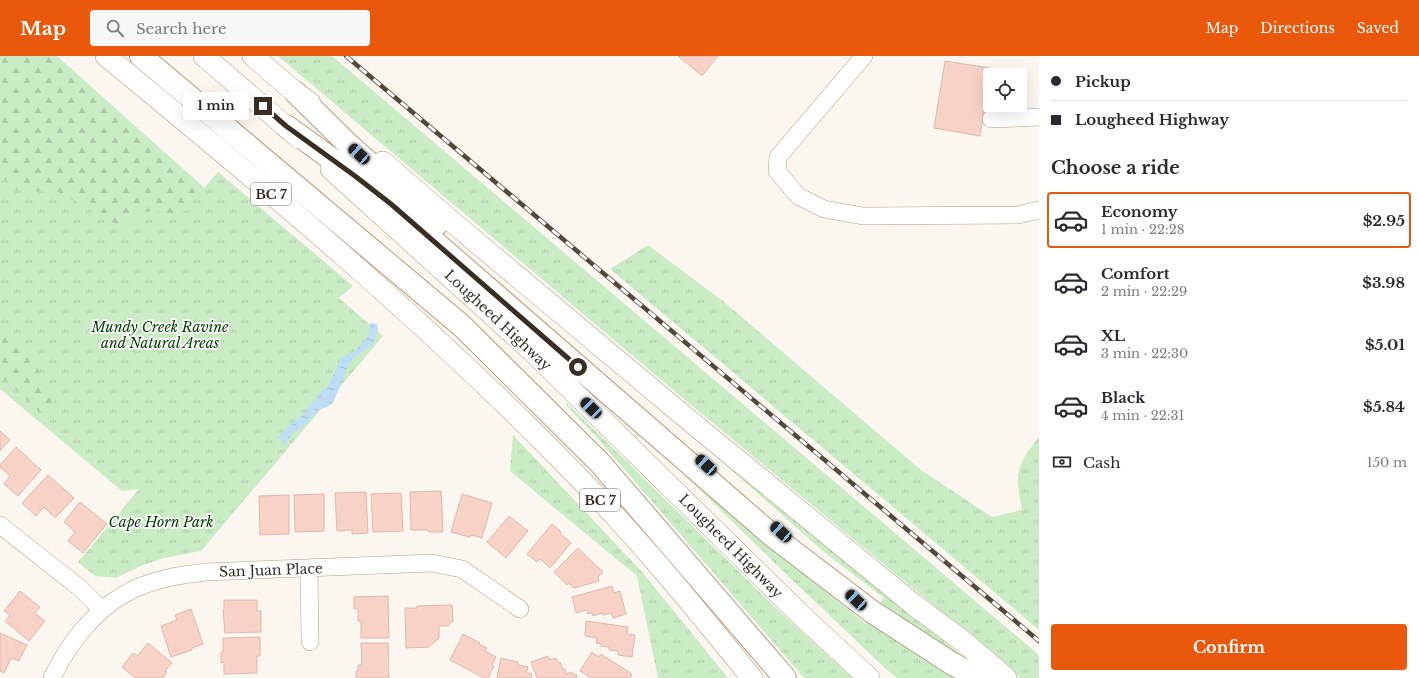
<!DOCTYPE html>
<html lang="en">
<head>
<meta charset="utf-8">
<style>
  body { margin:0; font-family:"Libre Baskerville",serif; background:#f7f7f7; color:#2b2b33; height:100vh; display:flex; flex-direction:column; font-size:15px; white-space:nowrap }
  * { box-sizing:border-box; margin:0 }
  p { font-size:13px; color:#7c7c81 }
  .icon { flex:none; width:22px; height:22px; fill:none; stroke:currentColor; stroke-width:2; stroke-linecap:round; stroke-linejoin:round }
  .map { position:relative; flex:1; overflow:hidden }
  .details { display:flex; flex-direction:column; background:#fff; width:380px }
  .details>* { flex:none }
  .guide { display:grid; align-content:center; height:88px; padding:0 12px; background:#fff }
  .fabs { position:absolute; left:983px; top:12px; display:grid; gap:8px }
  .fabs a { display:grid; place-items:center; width:44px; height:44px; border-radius:4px; background:#fff; box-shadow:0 4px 16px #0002; font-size:20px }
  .end { position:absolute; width:18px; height:18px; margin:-9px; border:5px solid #382e23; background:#fff; box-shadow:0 0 0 2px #fff }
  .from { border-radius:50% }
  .bubble { position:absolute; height:28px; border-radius:4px; background:#fff; box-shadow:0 4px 16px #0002; font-size:13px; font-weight:700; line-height:28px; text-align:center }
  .car { position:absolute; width:12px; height:24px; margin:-12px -6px; border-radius:5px; box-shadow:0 0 3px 1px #0007; background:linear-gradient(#222 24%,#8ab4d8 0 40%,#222 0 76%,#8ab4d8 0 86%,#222 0) }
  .guide b { display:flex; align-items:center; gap:14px; height:38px; font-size:15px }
  .guide b+b { border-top:1px solid #e1e1e2 }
  .guide i { width:10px; height:10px; background:#2b2b33 }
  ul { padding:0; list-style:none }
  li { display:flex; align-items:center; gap:12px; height:56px; margin:0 8px 6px; padding:0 4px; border:2px solid transparent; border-radius:4px }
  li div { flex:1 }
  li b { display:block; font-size:15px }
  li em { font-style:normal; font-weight:700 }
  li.on { border-color:#ea580c }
  li>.icon { width:36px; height:36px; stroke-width:1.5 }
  h2 { padding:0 12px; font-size:18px; line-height:48px }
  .pay { display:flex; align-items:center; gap:10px; height:44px; padding:0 12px; font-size:15px }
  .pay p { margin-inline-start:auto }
  .primary-button { display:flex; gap:8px; margin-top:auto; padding:8px 12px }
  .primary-button a { flex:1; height:46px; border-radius:4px; background:#ea580c; color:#fff; font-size:16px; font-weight:700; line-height:46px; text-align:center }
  header { display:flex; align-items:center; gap:24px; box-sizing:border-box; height:56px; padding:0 20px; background:#ea580c; color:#fff }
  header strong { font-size:19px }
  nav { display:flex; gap:22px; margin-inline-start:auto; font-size:14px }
  .search { width:280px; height:36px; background:#f7f7f7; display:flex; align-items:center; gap:10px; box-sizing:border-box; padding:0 14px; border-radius:4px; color:#7c7c81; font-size:15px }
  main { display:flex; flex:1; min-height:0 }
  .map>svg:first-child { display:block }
  .grass { fill:url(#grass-tufts) }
  .forest { fill:url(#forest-firs) }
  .water { fill:url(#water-ripples) }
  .building { fill:#f8d2c6; stroke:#dfb9ad }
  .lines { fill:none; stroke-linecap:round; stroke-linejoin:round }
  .minor-casing { stroke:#b59d82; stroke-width:18 }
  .major-casing { stroke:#b59d82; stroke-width:22 }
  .highway-casing { stroke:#b59d82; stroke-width:24 }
  .minor { stroke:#fff; stroke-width:17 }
  .major { stroke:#fff; stroke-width:21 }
  .highway { stroke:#fff; stroke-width:22 }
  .rail-casing { stroke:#52483e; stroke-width:4.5 }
  .rail { stroke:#fff; stroke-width:3; stroke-dasharray:9; stroke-linecap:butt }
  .route { stroke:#382e23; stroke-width:5 }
  .labels { text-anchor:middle; stroke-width:3.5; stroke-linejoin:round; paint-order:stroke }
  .shield { fill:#fff; stroke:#746d65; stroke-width:1 }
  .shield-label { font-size:13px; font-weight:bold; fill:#382e23 }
  .street-label { font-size:14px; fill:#382e23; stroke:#fff }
  .park-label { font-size:14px; font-style:italic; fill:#023f00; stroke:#fff }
</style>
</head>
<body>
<header>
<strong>Map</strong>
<div class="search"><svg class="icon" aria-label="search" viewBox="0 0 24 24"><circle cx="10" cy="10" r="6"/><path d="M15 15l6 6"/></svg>Search here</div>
<nav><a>Map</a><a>Directions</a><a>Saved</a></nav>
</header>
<main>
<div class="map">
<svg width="1039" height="622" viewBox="0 0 1039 622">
  <defs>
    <pattern id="grass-tufts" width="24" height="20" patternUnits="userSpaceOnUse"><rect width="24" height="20" fill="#c9ecc5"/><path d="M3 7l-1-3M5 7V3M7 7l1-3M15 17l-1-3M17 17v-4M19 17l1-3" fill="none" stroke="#adcba9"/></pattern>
    <pattern id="forest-firs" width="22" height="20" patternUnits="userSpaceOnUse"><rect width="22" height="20" fill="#c9ecc5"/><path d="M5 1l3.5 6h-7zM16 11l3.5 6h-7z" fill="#adcba9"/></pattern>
    <pattern id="water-ripples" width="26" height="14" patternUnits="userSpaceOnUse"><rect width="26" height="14" fill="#c0ddf6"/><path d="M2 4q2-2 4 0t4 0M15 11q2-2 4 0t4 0" fill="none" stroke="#a6bed3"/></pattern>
  </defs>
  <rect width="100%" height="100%" fill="#fbf6f0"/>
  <path class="grass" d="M0,0L199,127L204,132L218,116L353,230L339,242L383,280L201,495L164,502L143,509L116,522L95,520L78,506L139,433L122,435L0,333Z
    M278,0H332L1039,599V622H1021L679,339Z
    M648,189L724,246L921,414L992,461L1022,454C1015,419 1016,409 1039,381V574L610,213Z
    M567,347L773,549L852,622H804L601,386L565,348Z
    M660,351L932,574L987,622H897L886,613L785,517L658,393L784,502L866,568L884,542L824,496Z
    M513,379L643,517L728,622H658L637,520L510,415Z"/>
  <path class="forest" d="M0,0H57L199,127L187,154L173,160L154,154L138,158L124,173L59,136L19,135L0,119Z
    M14,280L30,293L40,318L47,330L57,339L48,363L0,319V281Z"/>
  <path class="water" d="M370,267L377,268L378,273L374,288L354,302L348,310L333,347L327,351L319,354L304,370L292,378L285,388L278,381L290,369L303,359L309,350L317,342L323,333L327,332L340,305L344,300L354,296L369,279Z"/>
  <path class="building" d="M678,0H718L702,20Z
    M945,5L990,12L980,80L934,72Z
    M0,375L10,384L0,395Z
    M16,391L41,414L18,440L4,428L10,420L0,411V409Z
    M48,419L74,442L55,462L44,451L36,460L22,447Z
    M441,435L443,476H429L428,474H411L410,436Z
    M366,436L368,477L352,478V474L337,475L335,437Z
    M401,437L403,475L373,476L371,438Z
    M324,438V475L295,476L294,439Z
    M462,438L492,447L482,482L471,479L470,481L451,476Z
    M289,439V478L260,479L259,440Z
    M80,446L107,468L83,497L68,485L75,476L64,466Z
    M509,460L528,475L506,502L487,486Z
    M552,468L561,476L560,477L571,487L550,512L540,503L537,506L527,498Z
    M578,492L603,516L598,521L599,525L574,532L568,527L567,529L554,516Z
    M612,530L614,537L620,535L626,558L613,562L611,557L603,559L602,557L593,560L592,557L588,558L587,554L576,557L572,541Z
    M20,535L40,551L35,557L45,565L29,585L5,565L10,559L4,555Z
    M388,540L389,582H361V565H358V553H354V541Z
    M224,544H257V555H261V576L225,577L223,554H224Z
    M452,549L453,565L448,570H439V582L429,591L406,592L405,552H417V550Z
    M191,553L203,588L192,592V594L171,601L161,570L177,564L175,559Z
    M586,565L628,571L627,578L635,579L632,601L618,599V595L609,594V591L601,590V588L596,587L597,582L585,580Z
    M0,577L27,589L19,605L11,602L4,617L0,615Z
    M463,578L480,587L479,588L487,592L485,595L496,601L492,609L494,610L488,622H484L450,604Z
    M260,581V600H257V617L224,618V606L221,607V596H223V582Z
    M148,587L172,607L165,615L167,616L163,622H135L122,611L133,597L137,600Z
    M361,587H388L389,622H356V615H358V609H362Z
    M592,596L599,601L601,598L632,618L630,622H591L580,615Z
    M548,600L550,604L556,602L558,607L560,606L563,614L565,613L566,618L572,616L574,619L576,618L577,622H537L531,606Z
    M501,602L518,606V609L528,611L526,617L532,618L531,622H497Z"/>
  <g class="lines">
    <g class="minor-casing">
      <path id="minor" d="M864,0L778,101L777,115L798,140L824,153L863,160L1018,159L1039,154
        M991,63L1039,61
        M0,469L80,532L102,554
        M309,513L310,586
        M52,622C67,590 92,557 123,539C148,524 178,519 206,516L432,507L462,513L520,553"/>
    </g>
    <g class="major-casing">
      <path id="major" d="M106,0C269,134 431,269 578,421C640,484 696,553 752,622
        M204,0L299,82
        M253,0L296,37L310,47
        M383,106L451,165L684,360L914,549L964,586L1006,622
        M331,113L532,295L802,560L869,622"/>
    </g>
    <g class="highway-casing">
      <path id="highway" d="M141,0L462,270L600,407L785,622
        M296,37L350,90L437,168
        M286,70L355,120L391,148L774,481L871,555L951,607L979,622"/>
    </g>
    <use href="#minor" class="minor"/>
    <use href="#major" class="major"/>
    <use href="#highway" class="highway"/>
    <g class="rail-casing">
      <path id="rail" d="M346,0L1039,585"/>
    </g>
    <use href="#rail" class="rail"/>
  </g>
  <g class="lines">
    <path class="route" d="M263,50L286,70L355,120L391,148L578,311"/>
  </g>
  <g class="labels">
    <g class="shield">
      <rect x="251" y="127" width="40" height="22" rx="3"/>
      <rect x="580" y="433" width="40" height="22" rx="3"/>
    </g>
    <g class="shield-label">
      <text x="271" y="143">BC 7</text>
      <text x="600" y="449">BC 7</text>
    </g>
    <g class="street-label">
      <text transform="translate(498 264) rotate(43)" y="5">Lougheed Highway</text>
      <text transform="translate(731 490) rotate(45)" y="5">Lougheed Highway</text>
      <text transform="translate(271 514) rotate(-2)" y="5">San Juan Place</text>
    </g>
    <g class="park-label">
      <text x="160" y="276">Mundy Creek Ravine<tspan x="160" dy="16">and Natural Areas</tspan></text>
      <text x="161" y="471">Cape Horn Park</text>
    </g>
  </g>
</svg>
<div class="fabs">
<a><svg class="icon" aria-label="locate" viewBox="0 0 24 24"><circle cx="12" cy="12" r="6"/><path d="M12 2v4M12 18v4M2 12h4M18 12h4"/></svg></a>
</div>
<i class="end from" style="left:578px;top:311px"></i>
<i class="end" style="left:263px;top:50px"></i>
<div class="bubble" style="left:183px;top:36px;width:66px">1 min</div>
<i class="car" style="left:359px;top:98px;rotate:312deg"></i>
<i class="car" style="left:591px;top:352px;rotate:314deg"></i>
<i class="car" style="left:706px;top:409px;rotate:312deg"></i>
<i class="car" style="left:781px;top:476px;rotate:312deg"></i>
<i class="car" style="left:856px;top:544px;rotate:313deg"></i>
</div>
<section class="details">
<div class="guide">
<b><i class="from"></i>Pickup</b>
<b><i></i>Lougheed Highway</b>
</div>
<h2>Choose a ride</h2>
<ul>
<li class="on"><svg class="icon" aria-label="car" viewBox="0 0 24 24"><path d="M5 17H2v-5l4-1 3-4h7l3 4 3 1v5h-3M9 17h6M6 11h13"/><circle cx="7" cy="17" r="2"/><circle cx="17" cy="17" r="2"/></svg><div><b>Economy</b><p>1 min · 22:28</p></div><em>$2.95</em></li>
<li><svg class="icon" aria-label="car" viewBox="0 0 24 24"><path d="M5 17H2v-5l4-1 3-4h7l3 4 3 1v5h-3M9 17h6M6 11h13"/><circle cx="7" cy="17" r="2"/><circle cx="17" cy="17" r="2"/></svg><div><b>Comfort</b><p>2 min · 22:29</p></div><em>$3.98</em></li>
<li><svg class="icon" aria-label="car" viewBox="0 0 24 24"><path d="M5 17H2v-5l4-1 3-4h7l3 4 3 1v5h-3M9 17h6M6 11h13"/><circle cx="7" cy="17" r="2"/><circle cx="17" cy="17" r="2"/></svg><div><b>XL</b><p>3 min · 22:30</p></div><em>$5.01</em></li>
<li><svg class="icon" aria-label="car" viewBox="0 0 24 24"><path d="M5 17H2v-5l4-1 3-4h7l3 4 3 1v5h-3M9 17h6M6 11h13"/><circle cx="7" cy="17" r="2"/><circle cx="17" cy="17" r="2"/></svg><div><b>Black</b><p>4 min · 22:31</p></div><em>$5.84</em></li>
</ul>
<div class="pay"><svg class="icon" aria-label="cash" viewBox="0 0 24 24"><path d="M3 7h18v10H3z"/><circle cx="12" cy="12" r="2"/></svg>Cash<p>150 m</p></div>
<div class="primary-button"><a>Confirm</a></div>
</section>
</main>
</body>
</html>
